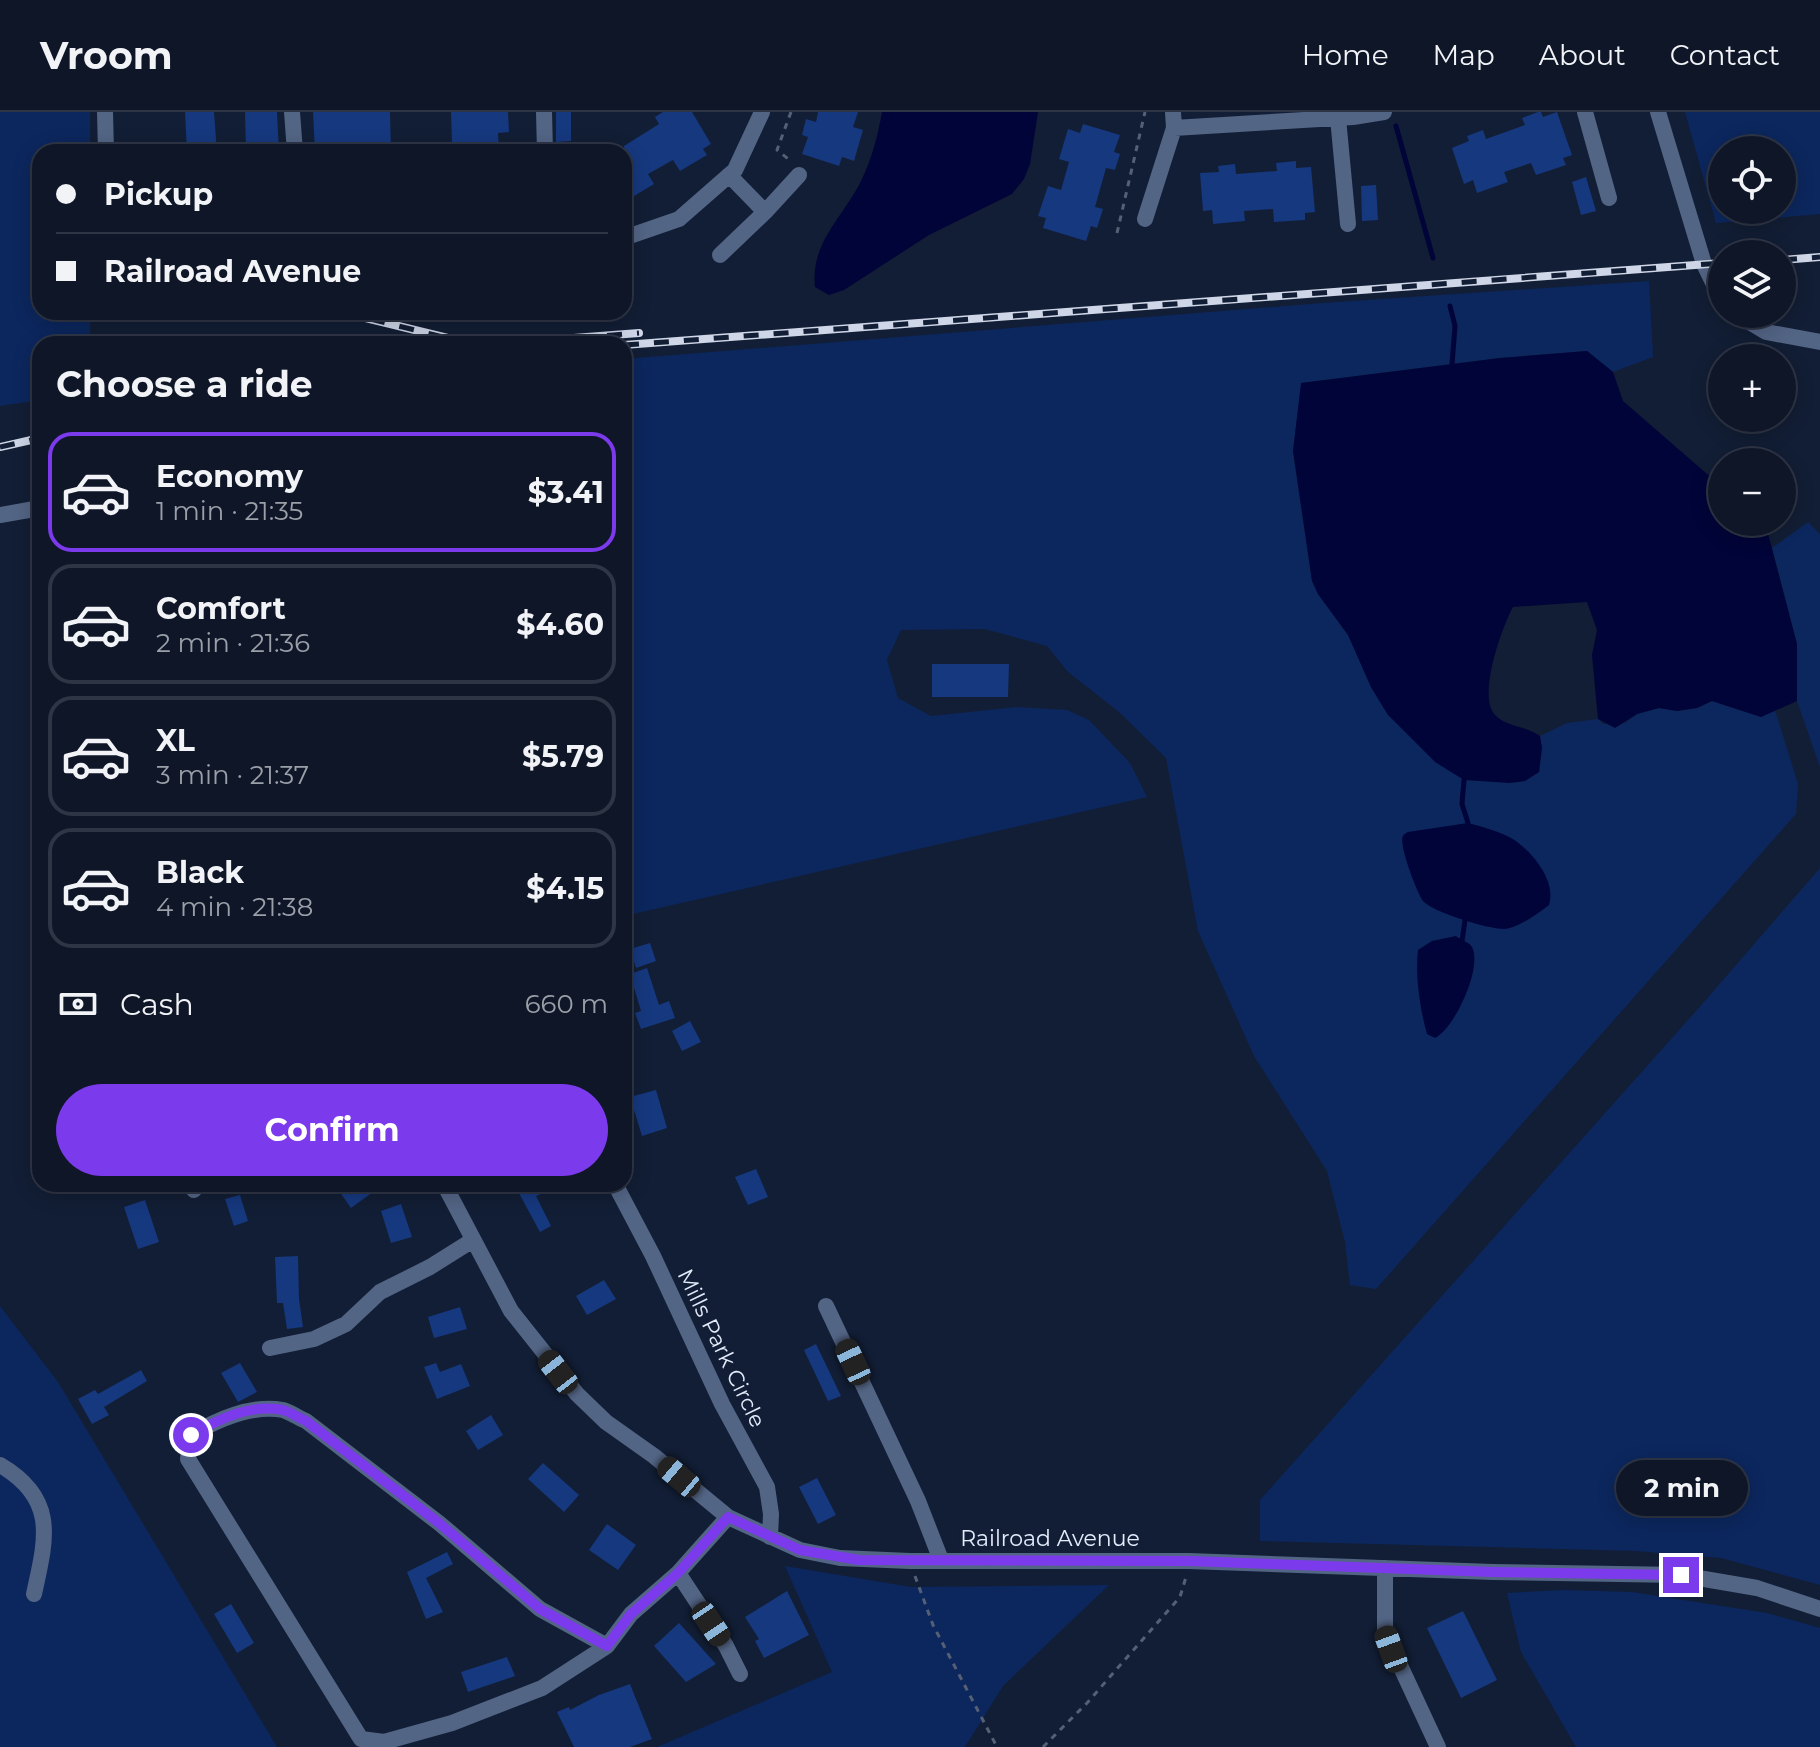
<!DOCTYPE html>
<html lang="en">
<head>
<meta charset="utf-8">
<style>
  body { margin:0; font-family:Montserrat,sans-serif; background:#1c2334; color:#f1f3f6; height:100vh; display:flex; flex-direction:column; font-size:30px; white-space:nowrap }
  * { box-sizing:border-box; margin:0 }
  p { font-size:26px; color:#9b9fa8 }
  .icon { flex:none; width:44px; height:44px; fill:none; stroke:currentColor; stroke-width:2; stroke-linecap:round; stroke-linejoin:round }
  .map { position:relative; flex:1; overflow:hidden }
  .sheet { position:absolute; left:32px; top:224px; width:600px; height:856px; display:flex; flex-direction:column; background:#0e1628; border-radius:24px; box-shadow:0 4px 20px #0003,0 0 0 2px #2e3545 }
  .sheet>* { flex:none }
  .banner { position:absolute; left:32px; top:32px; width:600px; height:176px; border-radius:24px; box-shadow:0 4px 20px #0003,0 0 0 2px #2e3545; display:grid; align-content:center; height:176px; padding:0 24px; background:#0e1628 }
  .controls { position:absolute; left:1708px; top:24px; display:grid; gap:16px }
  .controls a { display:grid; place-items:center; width:88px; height:88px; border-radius:50%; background:#0e1628; box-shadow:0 4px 20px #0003,0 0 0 2px #2e3545; font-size:40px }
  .end { position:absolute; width:36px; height:36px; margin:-18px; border:10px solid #7c3aed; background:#fff; box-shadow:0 0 0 4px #fff }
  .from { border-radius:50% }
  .bubble { position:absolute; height:56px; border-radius:28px; background:#0e1628; box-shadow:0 4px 20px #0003,0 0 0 2px #2e3545; font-size:26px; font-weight:700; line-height:56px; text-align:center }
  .car { position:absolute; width:24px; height:48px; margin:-24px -12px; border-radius:10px; box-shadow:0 0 6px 2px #0007; background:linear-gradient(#222 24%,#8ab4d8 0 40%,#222 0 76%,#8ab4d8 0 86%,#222 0) }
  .banner b { display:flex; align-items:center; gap:28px; height:76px; font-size:30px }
  .banner b+b { border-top:2px solid #2e3545 }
  .banner i { width:20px; height:20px; background:#f1f3f6 }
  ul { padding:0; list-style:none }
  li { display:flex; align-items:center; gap:24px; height:120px; margin:0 16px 12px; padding:0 8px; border:4px solid #2e3545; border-radius:24px }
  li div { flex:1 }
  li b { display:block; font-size:30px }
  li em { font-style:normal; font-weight:700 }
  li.on { border-color:#7c3aed }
  li>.icon { width:72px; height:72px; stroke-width:1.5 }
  h2 { padding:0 24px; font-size:36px; line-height:96px }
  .pay { display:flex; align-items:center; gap:20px; height:88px; padding:0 24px; font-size:30px }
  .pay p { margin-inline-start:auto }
  .action { display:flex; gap:16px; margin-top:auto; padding:16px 24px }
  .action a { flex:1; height:92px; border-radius:48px; background:#7c3aed; color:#fff; font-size:32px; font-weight:700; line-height:92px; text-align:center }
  header { display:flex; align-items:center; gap:48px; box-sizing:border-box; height:112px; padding:0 40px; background:#0e1628; border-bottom:2px solid #2e3545 }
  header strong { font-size:38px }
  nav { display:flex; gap:44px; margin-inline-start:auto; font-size:28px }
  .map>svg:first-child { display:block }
  .green { fill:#0c275e; fill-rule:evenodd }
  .water { fill:#000438 }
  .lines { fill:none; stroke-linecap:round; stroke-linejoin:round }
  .stream { stroke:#000438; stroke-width:5 }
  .building { fill:#16387e }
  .path { stroke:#556075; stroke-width:3; stroke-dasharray:6 6; stroke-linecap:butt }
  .minor { stroke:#536585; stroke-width:16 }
  .rail-casing { stroke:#ced6e7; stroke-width:8 }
  .rail { stroke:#121e35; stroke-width:5; stroke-dasharray:15; stroke-linecap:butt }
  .route { stroke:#7c3aed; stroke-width:10 }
  .labels { text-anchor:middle; stroke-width:6; stroke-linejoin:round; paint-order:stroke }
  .street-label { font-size:22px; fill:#e4ecfc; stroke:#121e35 }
</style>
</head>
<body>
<header>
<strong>Vroom</strong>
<nav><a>Home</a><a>Map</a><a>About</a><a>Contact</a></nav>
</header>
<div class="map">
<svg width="1820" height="1635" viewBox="0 0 1820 1635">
  <rect width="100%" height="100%" fill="#121e35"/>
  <path class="green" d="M0,0H90V40H40V200H90V232H40V288L0,294Z
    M1685,0H1820V102L1716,111ZM1782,38V98H1722V38Z
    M1649,169L1653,245L1613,260L1587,239L1500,246L1302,271L1293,339L1312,469L1318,482L1348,523L1371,575L1388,603L1509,671L1525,669L1539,660L1542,636L1540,624L1567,611L1598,607L1603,612L1625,611L1637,602L1659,596L1677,599L1697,596L1712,589L1761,605L1775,598L1798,672L1796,702L1376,1177L1350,1173L1345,1130L1327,1059L1254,944L1198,819L1166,646L1119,600L1068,560L1047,534L985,517L901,518L887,548L898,586L931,604L1017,595L1067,598L1089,608L1130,651L1147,685L624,804V247L1323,191Z
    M1808,410L1820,422V655L1797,589V532L1772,436Z
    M1820,756V1473L1721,1446L1636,1439L1260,1429V1388L1697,898Z
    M0,1194L58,1270L277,1635H0Z
    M785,1454L911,1475L1109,1473L1003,1574L965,1635H657L832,1560Z
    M1564,1478L1632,1480L1767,1501L1820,1516V1635H1576L1521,1540L1507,1481Z"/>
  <path class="water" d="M882,0H1038L1030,52L1024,67L1012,82L929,123L844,178L829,183L815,175C810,130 844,105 862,67C872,46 878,23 882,0Z
    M1587,239L1613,260L1623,289L1707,362L1722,368V410H1765L1797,532V589L1761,605L1712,589L1697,596L1677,599L1659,596L1637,602L1615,616L1598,607L1592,543L1597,518L1587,490L1513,495C1502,515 1477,584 1495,603C1506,615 1527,614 1540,624L1542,636L1539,660L1525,669L1510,671L1464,668L1435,650L1388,603L1371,575L1348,523L1318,482L1312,469L1293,339L1301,271L1500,246Z
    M1468,711C1483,715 1498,719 1511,726C1531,738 1557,768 1549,793C1539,801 1518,816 1505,817C1491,818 1432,800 1423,789C1417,781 1398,731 1403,724C1404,722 1406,721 1408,720Z
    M1456,824C1461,828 1469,830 1472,835C1483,856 1454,917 1435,926L1427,922C1420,897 1415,864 1418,838L1432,829Z"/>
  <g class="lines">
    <path class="stream" d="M1396,14L1433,146
      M1450,194L1455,214L1452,252
      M1464,668L1462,692L1468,711
      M1462,829L1465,808"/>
  </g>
  <path class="building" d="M185,0H214L217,40H187Z
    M245,0H277L279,40H246Z
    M313,0H390L391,40H315Z
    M451,0H508L509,20L498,21L499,40H462V32L452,33Z
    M556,0H571V29L556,30Z
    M663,0H692L711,32L703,37L707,43L680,59L673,48L648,62L654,72L624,90V34L659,12L655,5Z
    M818,0H858L853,15L863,18L854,49L842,45L839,54L802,42L808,25L802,23L806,7L816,10Z
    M1538,0H1541L1543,5L1557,0L1572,43L1563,46L1566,53L1536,63L1531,51L1504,60L1508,70L1477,81L1473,68L1464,72L1452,36L1469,29L1467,24L1483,18L1486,27L1525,13L1522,6Z
    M1083,12L1120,23L1114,40L1120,42L1115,58L1106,56L1095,95L1103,97L1097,116L1091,114L1086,129L1043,116L1046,106L1038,104L1048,74L1061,78L1069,50L1059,47L1068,17L1080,21Z
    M1296,49V56L1311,55L1315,100L1305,101V108L1274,110L1273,97L1244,99L1245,109L1213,112L1212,98L1203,99L1200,61L1219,60L1218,54L1235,52L1236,62L1277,59L1276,51Z
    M1586,65L1596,99L1581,103L1572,70Z
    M1376,73L1378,108L1362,109L1361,74Z
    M932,552H1009L1008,585H932Z
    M650,831L656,849L636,856L630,837Z
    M647,856L659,893L669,889L675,906L641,917L635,901L641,899L630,862Z
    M690,909L701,930L682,939L672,919Z
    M656,978L667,1016L642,1024L630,985Z
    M756,1057L768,1085L748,1093L735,1065Z
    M348,1072H384L351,1096L339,1079Z
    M514,1072H565L536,1084L551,1114L540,1120Z
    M240,1083L248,1109L234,1114L225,1087Z
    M145,1088L159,1130L138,1137L124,1095Z
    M401,1092L412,1125L391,1131L381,1099Z
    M298,1144L299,1187L303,1215L287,1217L283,1191H277L275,1145Z
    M604,1168L616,1187L587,1203L576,1184Z
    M460,1195L467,1217L434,1226L428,1205Z
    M816,1232L841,1284L828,1289L804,1238Z
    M240,1251L257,1280L238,1290L221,1261Z
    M436,1251L440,1260L461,1252L470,1274L437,1287L424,1255Z
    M141,1258L147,1269L104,1295L109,1303L92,1312L78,1287L95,1278L98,1282Z
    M491,1303L503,1323L478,1338L466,1319Z
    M543,1351L579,1383L564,1400L528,1367Z
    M817,1366L836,1403L818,1412L799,1375Z
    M607,1412L636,1433L618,1458L589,1438Z
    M447,1440L453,1452L426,1466L443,1500L426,1507L407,1460Z
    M787,1479L809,1523L764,1546L755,1529L759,1527L745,1505Z
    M231,1492L254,1531L237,1541L214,1502Z
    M1463,1499L1497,1568L1461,1586L1427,1516Z
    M679,1511L716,1552L686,1570L654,1534Z
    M507,1545L515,1564L468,1580L461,1560Z
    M630,1572L652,1627L630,1635H574L557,1600L569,1595L570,1598L599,1583Z"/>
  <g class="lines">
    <path class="path" d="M791,0L777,38L792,50
      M1117,121L1145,0
      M915,1464L933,1513L997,1635
      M1043,1635L1087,1591L1180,1485L1186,1465"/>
    <path class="minor" d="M105,0L106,40
      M292,0L295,40
      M544,0L545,40
      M1585,0L1609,86
      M1658,0L1704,152L1722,189
      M1338,6L1348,112
      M1174,16L1353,5L1384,0
      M765,100L799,63
      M1145,107L1174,16L1173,0
      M624,126L679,107L735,58L762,0
      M720,143L765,100L729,63
      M1736,202L1766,220L1820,230
      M0,403L40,396
      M444,1072L511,1199L577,1282L606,1310L654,1344L728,1405L800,1438L840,1446L910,1449H1189L1493,1460L1681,1463L1757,1476L1820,1497
      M615,1072L653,1144L722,1292L767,1375L771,1402L770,1425
      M194,1078L199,1072
      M826,1194L918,1389L941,1448
      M270,1236L314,1227L346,1212L380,1180L430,1155L473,1128
      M0,1353C58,1387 46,1427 34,1482
      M1385,1456V1521L1438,1635
      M678,1461L726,1534L740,1562
      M607,1534L540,1497L439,1411L306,1309C299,1306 290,1300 283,1298C251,1292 217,1308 191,1323L188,1347L361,1627L384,1630L452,1611L542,1576L607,1534L631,1502L678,1461L728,1405"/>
    <g class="rail-casing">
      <path id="rail" d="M1782,148L1820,145
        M341,200L460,229L496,232L639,221
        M142,201L151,200
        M624,233L1722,151
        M0,335L40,326"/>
    </g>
    <use href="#rail" class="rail"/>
  </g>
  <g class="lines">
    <path class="route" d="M191,1323C217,1308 251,1291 283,1298C290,1300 299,1306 306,1309L439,1411L540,1497L607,1534L631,1502L678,1461L728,1405L800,1438L859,1448L1189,1449L1493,1460L1681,1463"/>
  </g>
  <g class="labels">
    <g class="street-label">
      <text transform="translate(722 1236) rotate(64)" y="8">Mills Park Circle</text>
      <text x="1050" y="1434">Railroad Avenue</text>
    </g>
  </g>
</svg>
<div class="controls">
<a><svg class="icon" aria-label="locate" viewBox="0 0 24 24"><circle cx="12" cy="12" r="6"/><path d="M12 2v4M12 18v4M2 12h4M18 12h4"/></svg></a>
<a><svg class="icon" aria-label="layers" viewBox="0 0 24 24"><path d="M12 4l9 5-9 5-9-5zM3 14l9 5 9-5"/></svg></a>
<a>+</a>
<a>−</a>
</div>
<i class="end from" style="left:191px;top:1323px"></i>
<i class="end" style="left:1681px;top:1463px"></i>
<div class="bubble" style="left:1616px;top:1348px;width:132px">2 min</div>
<i class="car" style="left:853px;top:1250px;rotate:335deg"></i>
<i class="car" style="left:558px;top:1260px;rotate:322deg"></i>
<i class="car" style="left:679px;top:1365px;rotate:310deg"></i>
<i class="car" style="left:711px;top:1512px;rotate:146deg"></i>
<i class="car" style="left:1391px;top:1537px;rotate:340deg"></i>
<div class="banner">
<b><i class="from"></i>Pickup</b>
<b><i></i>Railroad Avenue</b>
</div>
<section class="sheet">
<h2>Choose a ride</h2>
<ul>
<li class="on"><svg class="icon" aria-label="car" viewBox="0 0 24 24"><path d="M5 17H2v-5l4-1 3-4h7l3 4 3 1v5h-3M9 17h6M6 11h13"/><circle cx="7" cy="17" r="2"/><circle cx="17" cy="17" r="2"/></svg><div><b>Economy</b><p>1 min · 21:35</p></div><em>$3.41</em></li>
<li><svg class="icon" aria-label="car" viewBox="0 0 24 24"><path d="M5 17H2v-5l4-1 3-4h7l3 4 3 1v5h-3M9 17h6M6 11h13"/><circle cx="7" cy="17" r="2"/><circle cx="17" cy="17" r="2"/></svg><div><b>Comfort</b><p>2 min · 21:36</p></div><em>$4.60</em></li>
<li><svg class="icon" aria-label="car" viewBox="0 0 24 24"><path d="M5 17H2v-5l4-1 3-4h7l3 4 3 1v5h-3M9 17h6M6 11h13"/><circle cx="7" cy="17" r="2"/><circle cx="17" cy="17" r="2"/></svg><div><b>XL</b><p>3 min · 21:37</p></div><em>$5.79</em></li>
<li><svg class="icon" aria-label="car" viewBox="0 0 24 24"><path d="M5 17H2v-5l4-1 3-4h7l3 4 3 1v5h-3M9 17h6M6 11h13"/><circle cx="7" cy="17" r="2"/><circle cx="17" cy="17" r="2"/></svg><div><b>Black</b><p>4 min · 21:38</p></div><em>$4.15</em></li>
</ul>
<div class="pay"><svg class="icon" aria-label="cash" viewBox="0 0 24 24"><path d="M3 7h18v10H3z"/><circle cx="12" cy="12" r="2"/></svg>Cash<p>660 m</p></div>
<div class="action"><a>Confirm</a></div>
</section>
</div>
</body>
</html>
